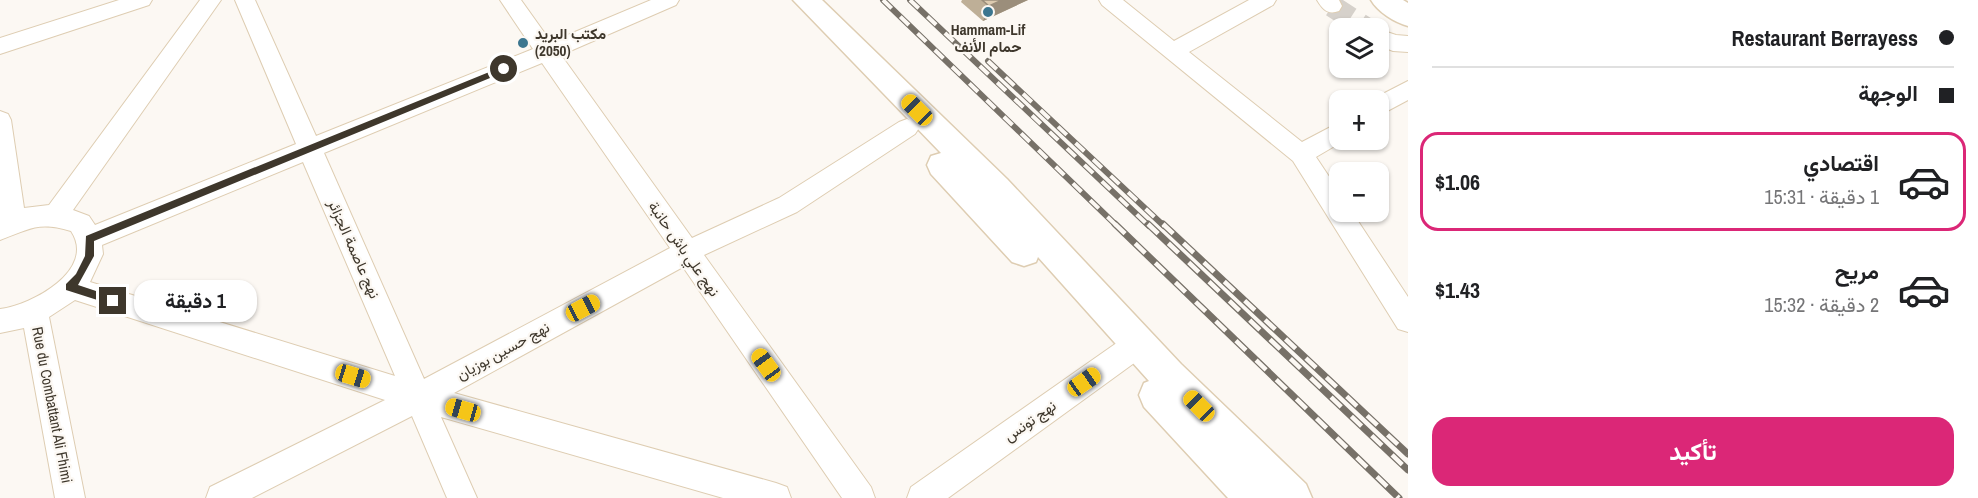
<!DOCTYPE html>
<html lang="ar">
<head>
<meta charset="utf-8">
<style>
  body { margin:0; font-family:"Archivo Narrow",Vazirmatn,sans-serif; background:#f2f2f2; color:#202124; direction:rtl; height:100vh; display:flex; flex-direction:column; font-size:22px; white-space:nowrap }
  * { box-sizing:border-box; margin:0 }
  p { font-size:20px; color:#757577 }
  .icon { flex:none; width:33px; height:33px; fill:none; stroke:currentColor; stroke-width:2; stroke-linecap:round; stroke-linejoin:round }
  .map { position:relative; flex:1; overflow:hidden; direction:ltr }
  .sheet { display:flex; flex-direction:column; background:#fff; width:570px }
  .sheet>* { flex:none }
  .banner { display:grid; align-content:center; height:132px; padding:0 24px; background:#fff }
  .fabs { position:absolute; left:1329px; top:18px; display:grid; gap:12px }
  .fabs a { display:grid; place-items:center; width:60px; height:60px; border-radius:12px; background:#fff; box-shadow:0 2px 4px #0004; font-size:30px }
  .end { position:absolute; width:27px; height:27px; margin:-14px; border:8px solid #3e372c; background:#fff; box-shadow:0 0 0 3px #fff }
  .from { border-radius:50% }
  .bubble { position:absolute; height:42px; border-radius:18px; background:#fff; box-shadow:0 2px 4px #0004; font-size:20px; font-weight:700; line-height:42px; text-align:center; direction:rtl }
  .car { position:absolute; width:18px; height:36px; margin:-18px -9px; border-radius:8px; box-shadow:0 0 4px 2px #0007; background:linear-gradient(#f5c518 24%,#345 0 40%,#f5c518 0 76%,#345 0 86%,#f5c518 0) }
  .banner b { display:flex; align-items:center; gap:21px; height:57px; font-size:22px }
  .banner b+b { border-top:2px solid #e0e0e0 }
  .banner i { width:15px; height:15px; background:#202124 }
  ul { padding:0; list-style:none }
  li { display:flex; align-items:center; gap:18px; height:99px; margin:0 12px 9px; padding:0 12px; border:3px solid transparent; border-radius:18px }
  li div { flex:1 }
  li b { display:block; font-size:22px }
  li em { font-style:normal; font-weight:700 }
  li.selected { border-color:#db2777 }
  li>.icon { width:54px; height:54px; stroke-width:1.5 }
  .primary-button { display:flex; gap:12px; margin-top:auto; padding:12px 24px }
  .primary-button a { flex:1; height:69px; border-radius:18px; background:#db2777; color:#fff; font-size:24px; font-weight:700; line-height:69px; text-align:center }
  main { display:flex; flex:1; min-height:0 }
  .map>svg:first-child { display:block }
  .lines { fill:none; stroke-linecap:round; stroke-linejoin:round }
  .minor-tunnel { stroke:#d6d1cb; stroke-width:22; stroke-dasharray:22 11; stroke-linecap:butt }
  .minor-casing { stroke:#decdb2; stroke-width:2 }
  .major-casing { stroke:#decdb2; stroke-width:3 }
  .highway-casing { stroke:#decdb2; stroke-width:3 }
  .minor { fill:#fff; fill-rule:evenodd }
  .major { fill:#fff; fill-rule:evenodd }
  .highway { fill:#fff; fill-rule:evenodd }
  .rail-far1-casing { stroke:#777168; stroke-width:6 }
  .rail-casing { stroke:#777168; stroke-width:7 }
  .rail-far1 { stroke:#fcf8f3; stroke-width:4; stroke-dasharray:12; stroke-linecap:butt }
  .rail { stroke:#fcf8f3; stroke-width:4.5; stroke-dasharray:14; stroke-linecap:butt }
  .wall { fill:#beaf97 }
  .shaded-wall { fill:#9b8e7b }
  .building { fill:#ddcbb0; stroke:#9b8e7b; stroke-width:1.5 }
  .route { fill:#3e372c }
  .poi-dot { fill:#3c768f; stroke:#fcf8f3; stroke-width:2 }
  .labels { text-anchor:middle; stroke-width:4.5; stroke-linejoin:round; paint-order:stroke }
  .poi-label { font-size:15px; font-weight:bold; fill:#3e372c; stroke:#fcf8f3 }
  .street-label { font-size:15px; fill:#3e372c; stroke:#fcf8f3 }
</style>
</head>
<body>
<main>
<section class="sheet">
<div class="banner">
<b><i class="from"></i>Restaurant Berrayess</b>
<b><i></i>الوجهة</b>
</div>
<ul>
<li class="selected"><svg class="icon" aria-label="car" viewBox="0 0 24 24"><path d="M5 17H2v-5l4-1 3-4h7l3 4 3 1v5h-3M9 17h6M6 11h13"/><circle cx="7" cy="17" r="2"/><circle cx="17" cy="17" r="2"/></svg><div><b>اقتصادي</b><p>1 دقيقة · 15:31</p></div><em>$1.06</em></li>
<li><svg class="icon" aria-label="car" viewBox="0 0 24 24"><path d="M5 17H2v-5l4-1 3-4h7l3 4 3 1v5h-3M9 17h6M6 11h13"/><circle cx="7" cy="17" r="2"/><circle cx="17" cy="17" r="2"/></svg><div><b>مريح</b><p>2 دقيقة · 15:32</p></div><em>$1.43</em></li>
</ul>
<div class="primary-button"><a>تأكيد</a></div>
</section>
<div class="map">
<svg width="1408" height="498" viewBox="0 0 1408 498">
  <rect width="100%" height="100%" fill="#fcf8f3"/>
  <g class="lines">
    <path class="minor-tunnel" d="M1332,6L1366,28"/>
    <g class="minor-casing">
      <path id="minor" d="M119,0H152L149,5L0,54V38Z
        M200,0H221L73,210L89,216L95,225L296,144L235,0H255L316,136L533,49L500,0H521L551,42L651,0H679L676,5L561,55L692,238L779,198L899,122L907,119L915,122L919,128L915,134L797,212L704,255L871,487L875,498H842L683,267L454,393L776,483L787,487L791,498H723L441,417L477,498H447L412,416L252,498H206L210,487L385,400L75,300L49,317L85,498H55L24,328L0,333V309C32,305 97,270 71,231C38,221 30,229 0,240V111L8,114L11,120L24,208L49,205ZM542,63L670,248L424,379L324,153ZM303,162L395,376L90,282L103,254L102,245Z
        M1099,0H1123L1174,41L1249,0H1276L1273,5L1189,52L1302,142L1340,122V140H1345L1316,157L1340,193V212H1352L1408,297V332L1398,329L1293,161L1102,5Z
        M1317,0H1339L1342,6L1339,11C1328,15 1323,10 1317,0Z
        M1378,29L1396,35L1408,36V52L1393,51L1378,45Z
        M1408,81V100L1378,116V100H1371Z
        M1138,331L1148,335L1152,344L1148,353L948,498H907L911,487L1128,335Z"/>
    </g>
    <g class="major-casing">
      <path id="major" d="M1371,0H1403L1408,3V26C1394,22 1378,12 1371,0Z"/>
    </g>
    <g class="highway-casing">
      <path id="highway" d="M793,0H822L1007,179L1181,364L1306,484L1312,498H1228L1144,407L1139,395L1144,383L1149,381L1038,257L1036,262L1024,266L1012,262L931,174L927,165L931,156L941,153Z"/>
    </g>
    <use href="#minor" class="minor"/>
    <use href="#major" class="major"/>
    <use href="#highway" class="highway"/>
    <g class="rail-far1-casing">
      <path id="rail-far1" d="M883,0L1117,226
        M910,0L1149,226
        M988,61L1164,226"/>
    </g>
    <g class="rail-casing">
      <path id="rail" d="M1115,224L1399,498
        M1148,224L1408,470
        M1163,224L1408,454"/>
    </g>
    <use href="#rail-far1" class="rail-far1"/>
    <use href="#rail" class="rail"/>
  </g>
  <path class="wall" d="M962,0H1028L983,21L961,2Z"/>
  <path class="shaded-wall" d="M1002,0H1028L983,21L989,6Z"/>
  <path class="building" d="M982,0H1002L989,6Z"/>
  <path class="route" d="M504,66L508,69L507,71L94,241V256L78,285L117,298V304L113,305L66,290V284L76,274L85,256L86,236Z"/>
  <g class="poi-dot">
    <circle cx="988" cy="12" r="6"/>
    <circle cx="523" cy="43" r="6"/>
  </g>
  <g class="labels">
    <g class="poi-label">
      <text x="988" y="35">Hammam-Lif<tspan x="988" dy="17">حمام الأنف</tspan></text>
      <text x="535" y="39" text-anchor="start">مكتب البريد<tspan x="535" dy="17">(2050)</tspan></text>
    </g>
    <g class="street-label">
      <text transform="translate(354 249) rotate(66)" y="5">نهج عاصمة الجزائر</text>
      <text transform="translate(684 249) rotate(55)" y="5">نهج علي باش حانبة</text>
      <text transform="translate(503 351) rotate(-29)" y="5">نهج حسين بوزيان</text>
      <text transform="translate(52 405) rotate(79)" y="5">Rue du Combattant Ali Fhimi</text>
      <text transform="translate(1030 421) rotate(-35)" y="5">نهج تونس</text>
    </g>
  </g>
</svg>
<div class="fabs">
<a><svg class="icon" aria-label="layers" viewBox="0 0 24 24"><path d="M12 4l9 5-9 5-9-5zM3 14l9 5 9-5"/></svg></a>
<a>+</a>
<a>−</a>
</div>
<i class="end from" style="left:504px;top:69px"></i>
<i class="end" style="left:113px;top:301px"></i>
<div class="bubble" style="left:134px;top:280px;width:123px">1 دقيقة</div>
<i class="car" style="left:917px;top:110px;rotate:315deg"></i>
<i class="car" style="left:583px;top:308px;rotate:62deg"></i>
<i class="car" style="left:766px;top:365px;rotate:324deg"></i>
<i class="car" style="left:353px;top:376px;rotate:107deg"></i>
<i class="car" style="left:1084px;top:382px;rotate:55deg"></i>
<i class="car" style="left:1199px;top:406px;rotate:315deg"></i>
<i class="car" style="left:463px;top:410px;rotate:286deg"></i>
</div>
</main>
</body>
</html>
